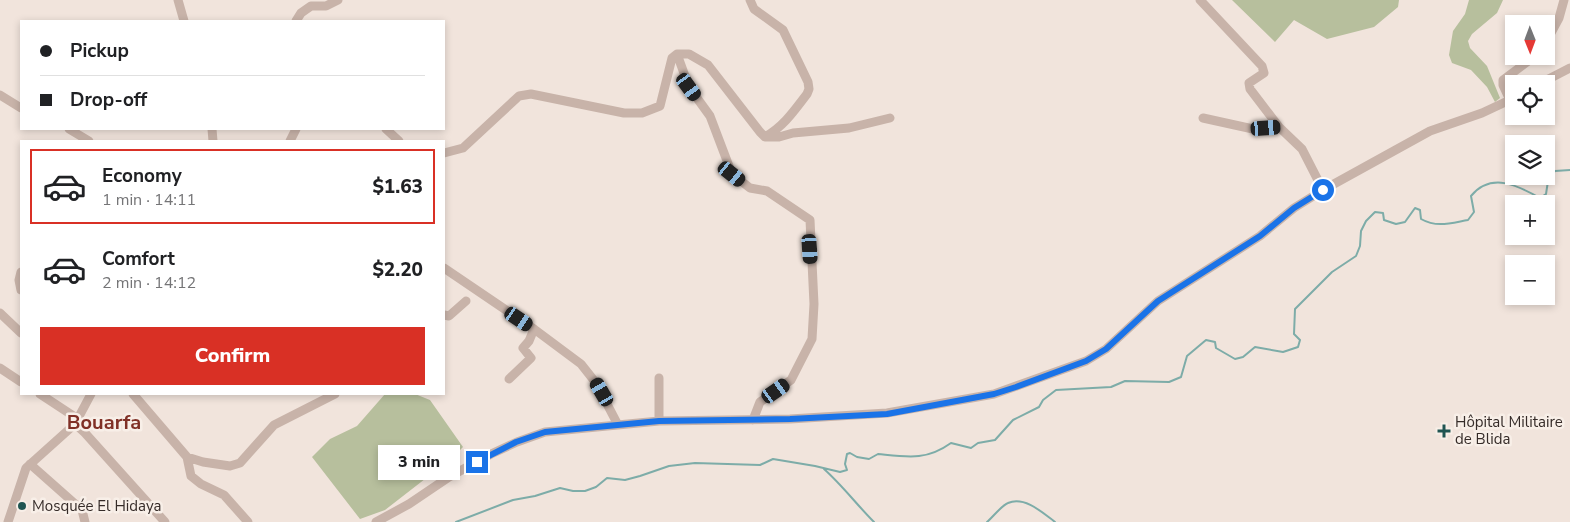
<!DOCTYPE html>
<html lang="en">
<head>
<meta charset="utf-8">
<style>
  body { margin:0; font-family:"Nunito Sans",sans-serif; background:#f2f2f2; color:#202124; height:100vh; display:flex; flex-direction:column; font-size:19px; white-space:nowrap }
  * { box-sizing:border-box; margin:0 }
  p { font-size:16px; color:#757577 }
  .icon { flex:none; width:28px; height:28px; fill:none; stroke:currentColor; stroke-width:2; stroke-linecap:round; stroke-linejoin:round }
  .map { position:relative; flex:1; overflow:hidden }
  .panel { position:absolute; left:20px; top:140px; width:425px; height:255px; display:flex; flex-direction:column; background:#fff; border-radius:0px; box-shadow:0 2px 8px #0003 }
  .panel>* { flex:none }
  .banner { position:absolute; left:20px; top:20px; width:425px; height:110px; border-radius:0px; box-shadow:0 2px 8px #0003; display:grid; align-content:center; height:110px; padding:0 20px; background:#fff }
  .needle { width:32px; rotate:179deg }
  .controls { position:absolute; left:1505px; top:15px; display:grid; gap:10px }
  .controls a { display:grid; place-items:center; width:50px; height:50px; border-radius:0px; background:#fff; box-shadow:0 2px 8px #0003; font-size:25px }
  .end { position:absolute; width:22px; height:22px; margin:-11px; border:6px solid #1a73e8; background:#fff; box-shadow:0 0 0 2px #fff }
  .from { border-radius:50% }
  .bubble { position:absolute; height:35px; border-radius:0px; background:#fff; box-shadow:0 2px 8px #0003; font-size:16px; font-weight:800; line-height:35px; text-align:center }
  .car { position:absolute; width:15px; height:30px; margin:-15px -8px; border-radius:6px; box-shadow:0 0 4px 1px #0007; background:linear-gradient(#222 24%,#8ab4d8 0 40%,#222 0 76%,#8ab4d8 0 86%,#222 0) }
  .banner b { display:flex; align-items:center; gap:18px; height:48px; font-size:19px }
  .banner b+b { border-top:1px solid #e0e0e0 }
  .banner i { width:12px; height:12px; background:#202124 }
  ul { padding:9px 0 0; list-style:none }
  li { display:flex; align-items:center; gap:15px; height:75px; margin:0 10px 8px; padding:0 10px; border:2px solid transparent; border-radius:0px }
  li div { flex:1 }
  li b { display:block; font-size:19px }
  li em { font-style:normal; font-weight:800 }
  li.on { border-color:#d93025 }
  li>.icon { width:45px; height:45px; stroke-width:1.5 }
  .primary-button { display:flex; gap:10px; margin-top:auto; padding:10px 20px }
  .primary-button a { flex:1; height:58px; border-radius:0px; background:#d93025; color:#fff; font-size:20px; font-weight:800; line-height:58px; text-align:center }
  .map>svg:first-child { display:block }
  .green { fill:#b7bf9d }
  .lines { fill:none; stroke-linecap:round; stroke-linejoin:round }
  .stream { stroke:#7daca8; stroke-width:2 }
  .minor { stroke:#c8b3a9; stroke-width:9 }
  .route { stroke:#1a73e8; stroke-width:6 }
  .poi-dot { fill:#205552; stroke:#f8efe8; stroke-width:2 }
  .labels { text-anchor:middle; stroke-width:5; stroke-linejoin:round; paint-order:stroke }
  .poi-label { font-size:15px; fill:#352b28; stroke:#f8efe8; text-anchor:start }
  .district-label { font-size:20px; font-weight:bold; fill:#803026; stroke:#f8efe8 }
</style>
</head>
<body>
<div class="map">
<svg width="1570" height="522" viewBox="0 0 1570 522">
  <rect width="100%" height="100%" fill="#f1e4dc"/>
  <path class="green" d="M1232,0H1399L1398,7L1374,27L1327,39L1294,20L1275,42Z
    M1469,0H1503L1497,13L1472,34L1468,41L1470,48L1487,66L1500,98L1495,102L1487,87L1471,70L1452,63L1449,55L1453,31L1465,14Z
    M385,394H415L430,400L463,447L452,458L385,510L360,519L312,457L330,439L357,426Z"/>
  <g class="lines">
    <path class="stream" d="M824,469C842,485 857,505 874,522
      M456,522L513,500L535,496L560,488L573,491H585L596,487L607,478L625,480L640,476L669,466L695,463L760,465L773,459L815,466L840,472L847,470L845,464L847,454L850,453L857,457L869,459L878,454C907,457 926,461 951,443L971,448L978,443L995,440L1013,420L1039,407L1043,400L1056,390L1111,387L1125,381L1169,382L1181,377L1187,356L1206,340L1215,342L1216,348L1235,359L1243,357L1255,347L1283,352L1298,347L1300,340L1294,334L1295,309L1332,272L1356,256L1360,246L1361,231L1366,221L1375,212L1383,213L1384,220L1396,224L1405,222L1415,208L1420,210L1421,219C1437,228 1451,223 1468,220L1474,212L1471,196C1491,172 1517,185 1540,198L1546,194L1548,181L1555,171L1570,170
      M987,522C992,518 1002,505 1008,503C1025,496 1043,513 1055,522"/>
    <path class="minor" d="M178,0L184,21
      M750,0L754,9L783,30L808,82L809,89L807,94C794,111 784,126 765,137
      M1200,0L1262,66L1264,73L1249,83L1250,89L1279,127L1302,149L1323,190
      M296,21L301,13L311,6H326L338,0
      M1546,42L1559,18L1564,0
      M677,54L689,87L710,116L732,174L750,188L767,191L810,220L814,304L812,339L791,380L760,402L753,420
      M1539,84L1570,68
      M0,95L21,108
      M1510,100L1503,85V80L1535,56
      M1203,118L1253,129L1279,127
      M69,129L89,141
      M212,129L213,141
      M386,129L399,141
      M290,141L296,129
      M444,153L463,148L519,96L531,94L624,113H642L660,106L672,58L677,54H689L708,65L760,132L765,137H779L793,133L849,128L890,118
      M444,268L534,329L581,364L596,383L618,425
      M21,272L19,280L21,290
      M0,313L21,333
      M444,315L449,316L466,301
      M0,368L21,382
      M659,378V421
      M509,379L531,358L523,348L529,341L534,329
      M40,394L78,419
      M133,394L187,457L191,476L201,484L224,495L248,522
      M75,424L85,433L165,522
      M187,457L203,462L230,466L240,463L274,425L335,394
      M30,464L82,510L85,522
      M8,522L26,468L75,424L91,394
      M376,522L409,504L449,477L491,454L517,442L545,432L659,421L790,419L887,413L994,394L1086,361L1106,349L1158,301L1260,236L1294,208L1323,190L1430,131L1482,113L1514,98"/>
  </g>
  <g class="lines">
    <path class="route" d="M477,462L516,442L545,432L659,421L790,419L887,414L994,394L1016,387L1086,361L1106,349L1158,301L1260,236L1294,208L1323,190"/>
  </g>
  <g class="poi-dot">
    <path d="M1441.5 423.5h5v5h5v5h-5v5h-5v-5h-5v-5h5z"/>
    <circle cx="22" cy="506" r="5"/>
  </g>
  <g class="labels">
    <g class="poi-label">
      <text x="1455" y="427">Hôpital Militaire<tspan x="1455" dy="17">de Blida</tspan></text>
      <text x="32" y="511">Mosquée El Hidaya</text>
    </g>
    <g class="district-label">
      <text x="104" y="429">Bouarfa</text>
    </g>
  </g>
</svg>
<div class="controls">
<a><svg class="needle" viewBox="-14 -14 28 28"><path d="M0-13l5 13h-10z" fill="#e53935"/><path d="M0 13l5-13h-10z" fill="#757577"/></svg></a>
<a><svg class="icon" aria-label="locate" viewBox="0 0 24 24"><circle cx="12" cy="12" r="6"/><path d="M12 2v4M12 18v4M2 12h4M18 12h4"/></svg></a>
<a><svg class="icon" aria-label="layers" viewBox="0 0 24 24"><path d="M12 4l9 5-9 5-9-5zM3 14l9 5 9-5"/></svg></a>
<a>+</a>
<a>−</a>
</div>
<i class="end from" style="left:1323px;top:190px"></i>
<i class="end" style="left:477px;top:462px"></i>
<div class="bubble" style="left:378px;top:445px;width:82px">3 min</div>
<i class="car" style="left:689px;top:87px;rotate:144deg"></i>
<i class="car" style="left:1266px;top:128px;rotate:86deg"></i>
<i class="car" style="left:732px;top:174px;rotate:129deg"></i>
<i class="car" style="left:810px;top:249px;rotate:176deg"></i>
<i class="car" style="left:519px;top:319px;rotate:124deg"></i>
<i class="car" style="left:776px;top:391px;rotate:55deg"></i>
<i class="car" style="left:602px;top:392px;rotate:330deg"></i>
<div class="banner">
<b><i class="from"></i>Pickup</b>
<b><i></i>Drop-off</b>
</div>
<section class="panel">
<ul>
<li class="on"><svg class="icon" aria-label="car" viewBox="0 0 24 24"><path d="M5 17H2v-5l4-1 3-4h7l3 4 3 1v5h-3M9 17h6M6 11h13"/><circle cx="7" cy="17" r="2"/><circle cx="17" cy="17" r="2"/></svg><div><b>Economy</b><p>1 min · 14:11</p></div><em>$1.63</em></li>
<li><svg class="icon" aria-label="car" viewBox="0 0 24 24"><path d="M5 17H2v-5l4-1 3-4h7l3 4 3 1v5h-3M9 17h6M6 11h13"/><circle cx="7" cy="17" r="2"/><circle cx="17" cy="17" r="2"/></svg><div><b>Comfort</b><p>2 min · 14:12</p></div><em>$2.20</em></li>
</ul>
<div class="primary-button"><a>Confirm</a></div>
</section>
</div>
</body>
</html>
